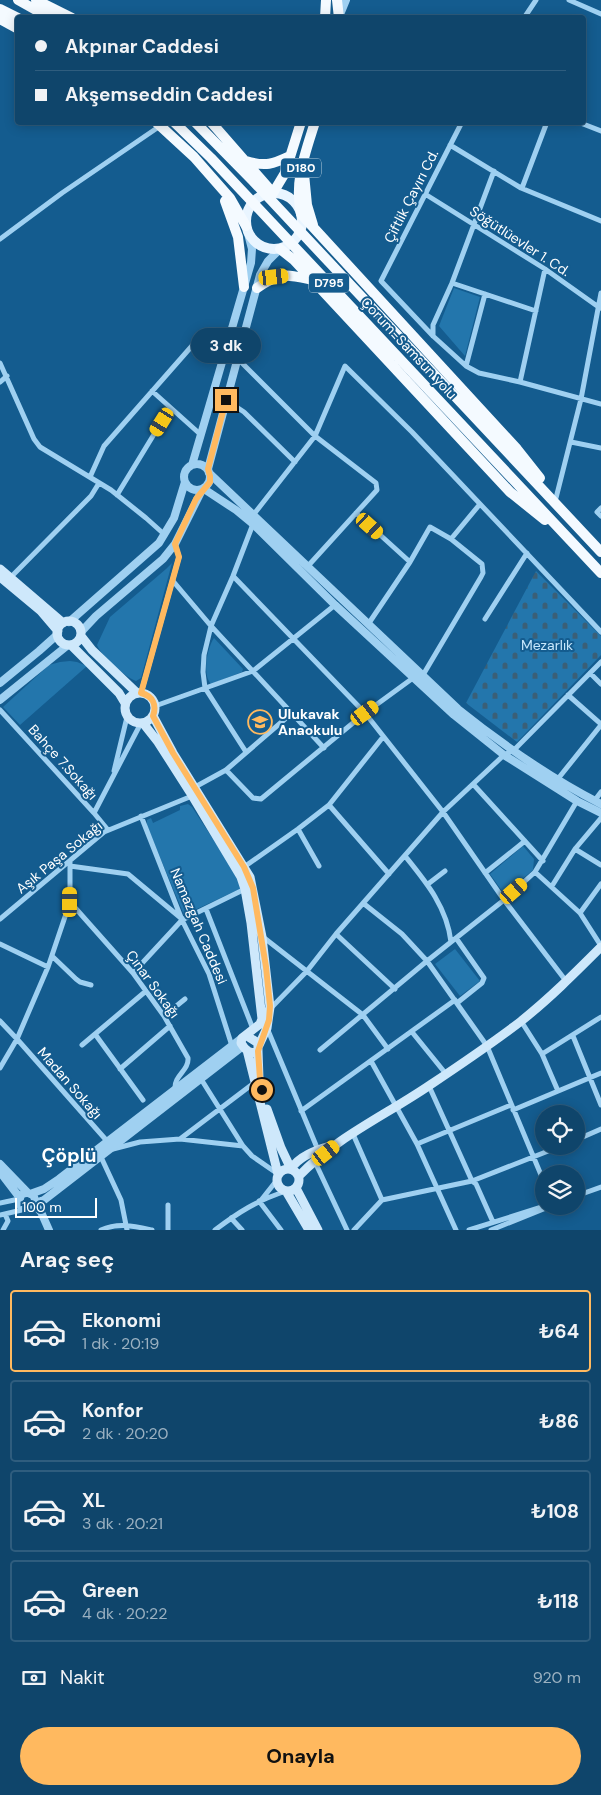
<!DOCTYPE html>
<html lang="tr">
<head>
<meta charset="utf-8">
<style>
  body { margin:0; font-family:"DM Sans",sans-serif; background:#184c71; color:#f1f3f6; height:100vh; display:flex; flex-direction:column; font-size:19px; white-space:nowrap }
  * { box-sizing:border-box; margin:0 }
  p { font-size:16px; color:#9bb1c1 }
  .icon { flex:none; width:28px; height:28px; fill:none; stroke:currentColor; stroke-width:2; stroke-linecap:round; stroke-linejoin:round }
  .map { position:relative; height:1230px; overflow:hidden }
  .sheet { display:flex; flex-direction:column; background:#0f456b; flex:1 }
  .sheet>* { flex:none }
  .banner { position:absolute; left:15px; top:15px; width:571px; height:110px; border-radius:5px; box-shadow:0 2px 12px #0003,0 0 0 1px #2f5d7e; display:grid; align-content:center; height:110px; padding:0 20px; background:#0f456b }
  .fabs { position:absolute; left:535px; top:1105px; display:grid; gap:10px }
  .fabs a { display:grid; place-items:center; width:50px; height:50px; border-radius:50%; background:#0f456b; box-shadow:0 2px 12px #0003,0 0 0 1px #2f5d7e; font-size:25px }
  .scale { position:absolute; left:15px; bottom:12px; width:82px; box-sizing:border-box; padding-left:5px; border:2px solid #fff; border-top:0; font-size:14px; line-height:18px; white-space:nowrap; color:#fff; -webkit-text-stroke:4px #145c8f; paint-order:stroke }
  .end { position:absolute; width:22px; height:22px; margin:-11px; border:6px solid #ffb95f; background:#111; box-shadow:0 0 0 2px #111 }
  .from { border-radius:50% }
  .bubble { position:absolute; height:35px; border-radius:18px; background:#0f456b; box-shadow:0 2px 12px #0003,0 0 0 1px #2f5d7e; font-size:16px; font-weight:700; line-height:35px; text-align:center }
  .car { position:absolute; width:15px; height:30px; margin:-15px -8px; border-radius:6px; box-shadow:0 0 4px 1px #0007; background:linear-gradient(#f5c518 24%,#345 0 40%,#f5c518 0 76%,#345 0 86%,#f5c518 0) }
  .banner b { display:flex; align-items:center; gap:18px; height:48px; font-size:19px }
  .banner b+b { border-top:1px solid #2f5d7e }
  .banner i { width:12px; height:12px; background:#f1f3f6 }
  ul { padding:0; list-style:none }
  li { display:flex; align-items:center; gap:15px; height:82px; margin:0 10px 8px; padding:0 10px; border:2px solid #2f5d7e; border-radius:5px }
  li div { flex:1 }
  li b { display:block; font-size:19px }
  li em { font-style:normal; font-weight:700 }
  li.selected { border-color:#ffb95f }
  li>.icon { width:45px; height:45px; stroke-width:1.5 }
  h2 { padding:0 20px; font-size:22px; line-height:60px }
  .pay { display:flex; align-items:center; gap:12px; height:55px; padding:0 20px; font-size:19px }
  .pay p { margin-inline-start:auto }
  .primary-button { display:flex; gap:10px; margin-top:auto; padding:10px 20px }
  .primary-button a { flex:1; height:58px; border-radius:30px; background:#ffb95f; color:#111; font-size:20px; font-weight:700; line-height:58px; text-align:center }
  .map>svg:first-child { display:block }
  .cemetery { fill:url(#cemetery-stones) }
  .green { fill:#2376ac }
  .lines { fill:none; stroke-linecap:round; stroke-linejoin:round }
  .minor { stroke:#9fd0f1; stroke-width:5 }
  .tertiary { stroke:#9fd0f1; stroke-width:8 }
  .secondary { stroke:#cee8fb; stroke-width:9 }
  .primary { stroke:#e9f5ff; stroke-width:10 }
  .trunk { stroke:#f4faff; stroke-width:10 }
  .route { stroke:#ffb95f; stroke-width:6 }
  .labels { text-anchor:middle; stroke-width:4; stroke-linejoin:round; paint-order:stroke }
  .shield { fill:#145c8f; stroke:#b8cedd; stroke-width:1 }
  .shield-label { font-size:12px; font-weight:bold; fill:#fff }
  .street-label { font-size:14px; fill:#fff; stroke:#145c8f }
  .park-label { font-size:14px; fill:#c6e7fc; stroke:#145c8f }
  .poi-label { font-size:14px; font-weight:bold; fill:#fff; stroke:#145c8f; text-anchor:start }
  .district-label { font-size:19px; font-weight:bold; fill:#fff; stroke:#145c8f }
</style>
</head>
<body>
<div class="map">
<svg width="601" height="1230" viewBox="0 0 601 1230">
  <defs>
    <pattern id="cemetery-stones" width="16" height="16" patternUnits="userSpaceOnUse" patternTransform="scale(1.25)"><rect width="16" height="16" fill="#2376ac"/><path d="M2 7V4a2 2 0 0 1 4 0v3zM10 15v-3a2 2 0 0 1 4 0v3z" fill="#3a5f77"/></pattern>
  </defs>
  <rect width="100%" height="100%" fill="#145c8f"/>
  <path class="cemetery" d="M536,571L601,636V655L517,742L466,703Z"/>
  <path class="green" d="M454,288L480,297L465,356L439,326Z
    M172,563L141,678L136,681C125,677 101,656 97,645L110,617L166,569Z
    M214,638L243,669L242,672L211,684C202,675 207,648 214,638Z
    M70,661L77,662L87,666L20,725L3,707L49,665L60,662Z
    M188,804L192,807L234,871L242,888L184,915L147,826V820L151,818L153,823L180,810V806Z
    M523,846L534,859L533,870L507,892L502,891L490,874Z
    M455,949L480,981L460,996L435,964Z"/>
  <g class="lines">
    <path class="minor" d="M569,0L601,14
      M524,18L536,0
      M462,122L381,281L433,336L466,366L479,373L520,382
      M578,122L601,131
      M450,145L521,188L601,221
      M522,188L547,122
      M425,194L545,269L600,308
      M0,239L62,193L160,126
      M545,269L520,382L601,404
      M452,283L536,311
      M433,336V325L452,283L494,171
      M237,358L315,436L376,483L377,490L308,566
      M0,363L34,439L40,447L111,490L146,518L165,535
      M466,366L485,294
      M0,382L7,376
      M152,391L200,434
      M226,400L244,412L295,462
      M571,442L601,448
      M90,477L104,446L198,339L205,335L225,351
      M117,495L170,408
      M556,498L581,399L601,293
      M601,508L597,512L601,516
      M356,513L410,562
      M254,514L315,436L345,366L412,432L601,632
      M451,539L480,504
      M233,576L365,713L443,812L504,900L566,981
      M10,578L91,496L99,483
      M173,581L211,626L324,748
      M485,619L527,553
      M369,623L410,562L430,527L451,539L482,564L483,573L481,577L423,675
      M590,673L601,684
      M141,693L179,557L175,544
      M568,695L601,724
      M155,706L253,671L335,605
      M0,710L94,813L108,830
      M246,752L205,688L203,672L204,655L211,626L233,576L253,524
      M226,770L253,798L261,799L365,713L413,678
      M114,771L127,717
      M557,780L601,725
      M473,784L543,861
      M195,787L226,770L292,713
      M595,800L601,792
      M329,805L389,874
      M94,813L141,723
      M141,816L182,920L209,974L232,1046
      M298,829L319,866
      M575,849L601,865
      M405,856C426,882 447,907 451,942
      M70,866L128,874L182,919
      M244,867L298,829L329,805L383,737
      M535,872L580,913L601,946
      M485,873L525,841
      M428,884L445,871
      M552,886L575,849L601,818
      M70,902L133,973L164,1016L188,1058C189,1071 174,1075 175,1089
      M363,903L402,934L427,961L487,1046L544,1182
      M206,909L253,1029
      M580,913L601,884
      M0,919L104,832L192,796
      M336,934L395,989
      M263,937L363,1015L388,1049
      M456,938L484,978L482,983L457,1003
      M0,944L48,967
      M52,956L76,979L80,982L91,985
      M133,973L182,920L245,889
      M270,1009L307,971L336,934L443,812L504,755L514,750L601,662
      M164,1016L185,999
      M0,1021L17,1039L107,1141
      M521,1021L542,1054L558,1091
      M267,1028L318,1150
      M412,1032L446,1074
      M95,1034L143,1100
      M573,1036L601,1105
      M82,1045L146,991
      M320,1050L427,961L504,900L535,872L577,801
      M542,1054L601,1017
      M371,1061L417,1144L456,1230
      M0,1068L17,1039L48,967L70,902V861
      M120,1069L170,1026
      M201,1079L243,1146L252,1156L278,1174
      M429,1086L472,1181L476,1184L493,1222
      M513,1110L601,1073
      M301,1111L455,1000
      M353,1134L382,1200
      M180,1139L254,1083
      M576,1140L601,1129
      M417,1144L511,1105
      M113,1149L140,1142L180,1139L243,1146
      M101,1157L121,1200L127,1230
      M315,1162L347,1230
      M576,1196L601,1187
      M262,1199L277,1180
      M259,1201L281,1230
      M0,1203L19,1199
      M168,1205V1230
      M0,1215L26,1209
      M231,1218L242,1230
      M3,1230L8,1221L5,1214
      M101,1230C118,1222 134,1226 152,1230
      M215,1230C239,1212 256,1201 286,1191
      M354,1230L382,1200L472,1181L561,1146
      M469,1230L545,1206
      M491,1230L551,1206"/>
    <path class="tertiary" d="M339,17L346,0
      M184 477a13 13 0 1 1 26 0a13 13 0 1 1-26 0Z
      M192,465L251,263L252,249L246,226
      M208,469L260,275L268,261L280,249
      M209,473L458,709C503,745 550,778 601,804
      M204,489L236,510L253,524L335,605L454,715L504,755L577,801L601,813
      M69,622L159,543L174,518L185,482
      M81,632L96,616L163,559L175,544L202,490
      M0,683L39,651L58,634
      M0,700L68,645
      M0,1164L28,1193
      M0,1172L20,1198
      M19 1201a8 8 0 1 1 16 0a8 8 0 1 1-16 0Z
      M30,1194L44,1189L59,1179L242,1038
      M35,1203L44,1200L243,1046
      M34,1204L41,1212L49,1230"/>
    <path class="secondary" d="M0,569L63,623
      M0,577L41,611L58,631
      M57 633a12 12 0 1 1 24 0a12 12 0 1 1-24 0Z
      M81,636L92,650L137,693
      M71,645L119,693L125,703
      M125 708a15 15 0 1 1 30 0a15 15 0 1 1-30 0Z
      M153,716L173,753L250,877L262,937L270,1007L267,1028L259,1045
      M143,723L158,742L190,792L241,877L245,889L251,923L262,1019L260,1024L242,1038L241,1043C245,1050 250,1055 258,1051V1043L247,1036
      M247,1050L278,1174
      M258,1051L259,1079L262,1089
      M267,1109L281,1148L291,1169
      M277 1180a11 11 0 1 1 22 0a11 11 0 1 1-22 0Z
      M291,1169C299,1156 316,1150 330,1146
      M299,1176C335,1138 386,1115 430,1085C460,1065 491,1044 520,1022C549,999 575,973 601,947
      M296,1188L318,1230
      M286,1191L309,1230"/>
    <path class="primary" d="M246 221a28 28 0 1 1 56 0a28 28 0 1 1-56 0Z"/>
    <path class="trunk" d="M18,0L50,18
      M36,0L72,18
      M337,0L339,18
      M0,9L18,18
      M325,18L326,0
      M0,19L18,29
      M156,122L194,157L230,198L246,226
      M174,122L211,158L601,573
      M195,122L253,181L601,552
      M211,122L273,193L285,173L301,122
      M315,122C305,154 294,181 301,214L517,449L540,478
      M246,161C266,167 273,164 290,156
      M304,174L307,205L313,225
      M225,201L238,237L244,287
      M280,249L294,260L510,492L545,520
      M257,288C281,272 285,274 313,280"/>
  </g>
  <g class="lines">
    <path class="route" d="M226,400L208,469L210,476V482L196,499L175,544L179,557L141,693C153,696 157,705 153,716L173,753L244,867L253,888L266,967L270,1006L269,1020L258,1051L260,1079L262,1090"/>
  </g>
  <defs>
    <g id="school-ring" transform="scale(1.25)"><circle r="9.5" fill="#145c8f" stroke="#ffb95f" stroke-width="1.5"/><path d="M0-5L7-2L0 1L-7-2ZM-4 1L0 2.5L4 1V4Q0 6-4 4Z" fill="#ffb95f"/></g>
  </defs>
  <g fill-rule="evenodd">
    <use href="#school-ring" x="260" y="722"/>
  </g>
  <g class="labels">
    <g class="shield">
      <rect x="281" y="158.5" width="40" height="19" rx="4"/>
      <rect x="309" y="273.5" width="40" height="19" rx="4"/>
    </g>
    <g class="shield-label">
      <text x="301" y="172">D180</text>
      <text x="329" y="287">D795</text>
    </g>
    <g class="street-label">
      <text transform="translate(411 196) rotate(-63)" y="5">Çiftlik Çayırı Cd.</text>
      <text transform="translate(520 241) rotate(33)" y="5">Söğütlüevler 1. Cd.</text>
      <text transform="translate(409 348) rotate(47)" y="5">Çorum-Samsun yolu</text>
      <text transform="translate(63 762) rotate(48)" y="5">Bahçe 7.Sokağı</text>
      <text transform="translate(59 857) rotate(-39)" y="5">Aşık Paşa Sokağı</text>
      <text transform="translate(199 926) rotate(67)" y="5">Namazgah Caddesi</text>
      <text transform="translate(153 984) rotate(54)" y="5">Çınar Sokağı</text>
      <text transform="translate(70 1083) rotate(49)" y="5">Madan Sokağı</text>
    </g>
    <g class="park-label">
      <text x="547" y="650">Mezarlık</text>
    </g>
    <g class="poi-label">
      <text x="278" y="719">Ulukavak<tspan x="278" dy="16">Anaokulu</tspan></text>
    </g>
    <g class="district-label">
      <text x="69" y="1162">Çöplü</text>
    </g>
  </g>
</svg>
<div class="fabs">
<a><svg class="icon" aria-label="locate" viewBox="0 0 24 24"><circle cx="12" cy="12" r="6"/><path d="M12 2v4M12 18v4M2 12h4M18 12h4"/></svg></a>
<a><svg class="icon" aria-label="layers" viewBox="0 0 24 24"><path d="M12 4l9 5-9 5-9-5zM3 14l9 5 9-5"/></svg></a>
</div>
<div class="scale">100 m</div>
<i class="end from" style="left:262px;top:1090px"></i>
<i class="end" style="left:226px;top:400px"></i>
<div class="bubble" style="left:191px;top:328px;width:70px">3 dk</div>
<i class="car" style="left:274px;top:277px;rotate:84deg"></i>
<i class="car" style="left:162px;top:422px;rotate:212deg"></i>
<i class="car" style="left:370px;top:526px;rotate:132deg"></i>
<i class="car" style="left:365px;top:713px;rotate:54deg"></i>
<i class="car" style="left:514px;top:891px;rotate:49deg"></i>
<i class="car" style="left:70px;top:902px;rotate:0deg"></i>
<i class="car" style="left:326px;top:1153px;rotate:52deg"></i>
<div class="banner">
<b><i class="from"></i>Akpınar Caddesi</b>
<b><i></i>Akşemseddin Caddesi</b>
</div>
</div>
<section class="sheet">
<h2>Araç seç</h2>
<ul>
<li class="selected"><svg class="icon" aria-label="car" viewBox="0 0 24 24"><path d="M5 17H2v-5l4-1 3-4h7l3 4 3 1v5h-3M9 17h6M6 11h13"/><circle cx="7" cy="17" r="2"/><circle cx="17" cy="17" r="2"/></svg><div><b>Ekonomi</b><p>1 dk · 20:19</p></div><em>₺64</em></li>
<li><svg class="icon" aria-label="car" viewBox="0 0 24 24"><path d="M5 17H2v-5l4-1 3-4h7l3 4 3 1v5h-3M9 17h6M6 11h13"/><circle cx="7" cy="17" r="2"/><circle cx="17" cy="17" r="2"/></svg><div><b>Konfor</b><p>2 dk · 20:20</p></div><em>₺86</em></li>
<li><svg class="icon" aria-label="car" viewBox="0 0 24 24"><path d="M5 17H2v-5l4-1 3-4h7l3 4 3 1v5h-3M9 17h6M6 11h13"/><circle cx="7" cy="17" r="2"/><circle cx="17" cy="17" r="2"/></svg><div><b>XL</b><p>3 dk · 20:21</p></div><em>₺108</em></li>
<li><svg class="icon" aria-label="car" viewBox="0 0 24 24"><path d="M5 17H2v-5l4-1 3-4h7l3 4 3 1v5h-3M9 17h6M6 11h13"/><circle cx="7" cy="17" r="2"/><circle cx="17" cy="17" r="2"/></svg><div><b>Green</b><p>4 dk · 20:22</p></div><em>₺118</em></li>
</ul>
<div class="pay"><svg class="icon" aria-label="cash" viewBox="0 0 24 24"><path d="M3 7h18v10H3z"/><circle cx="12" cy="12" r="2"/></svg>Nakit<p>920 m</p></div>
<div class="primary-button"><a>Onayla</a></div>
</section>
</body>
</html>
